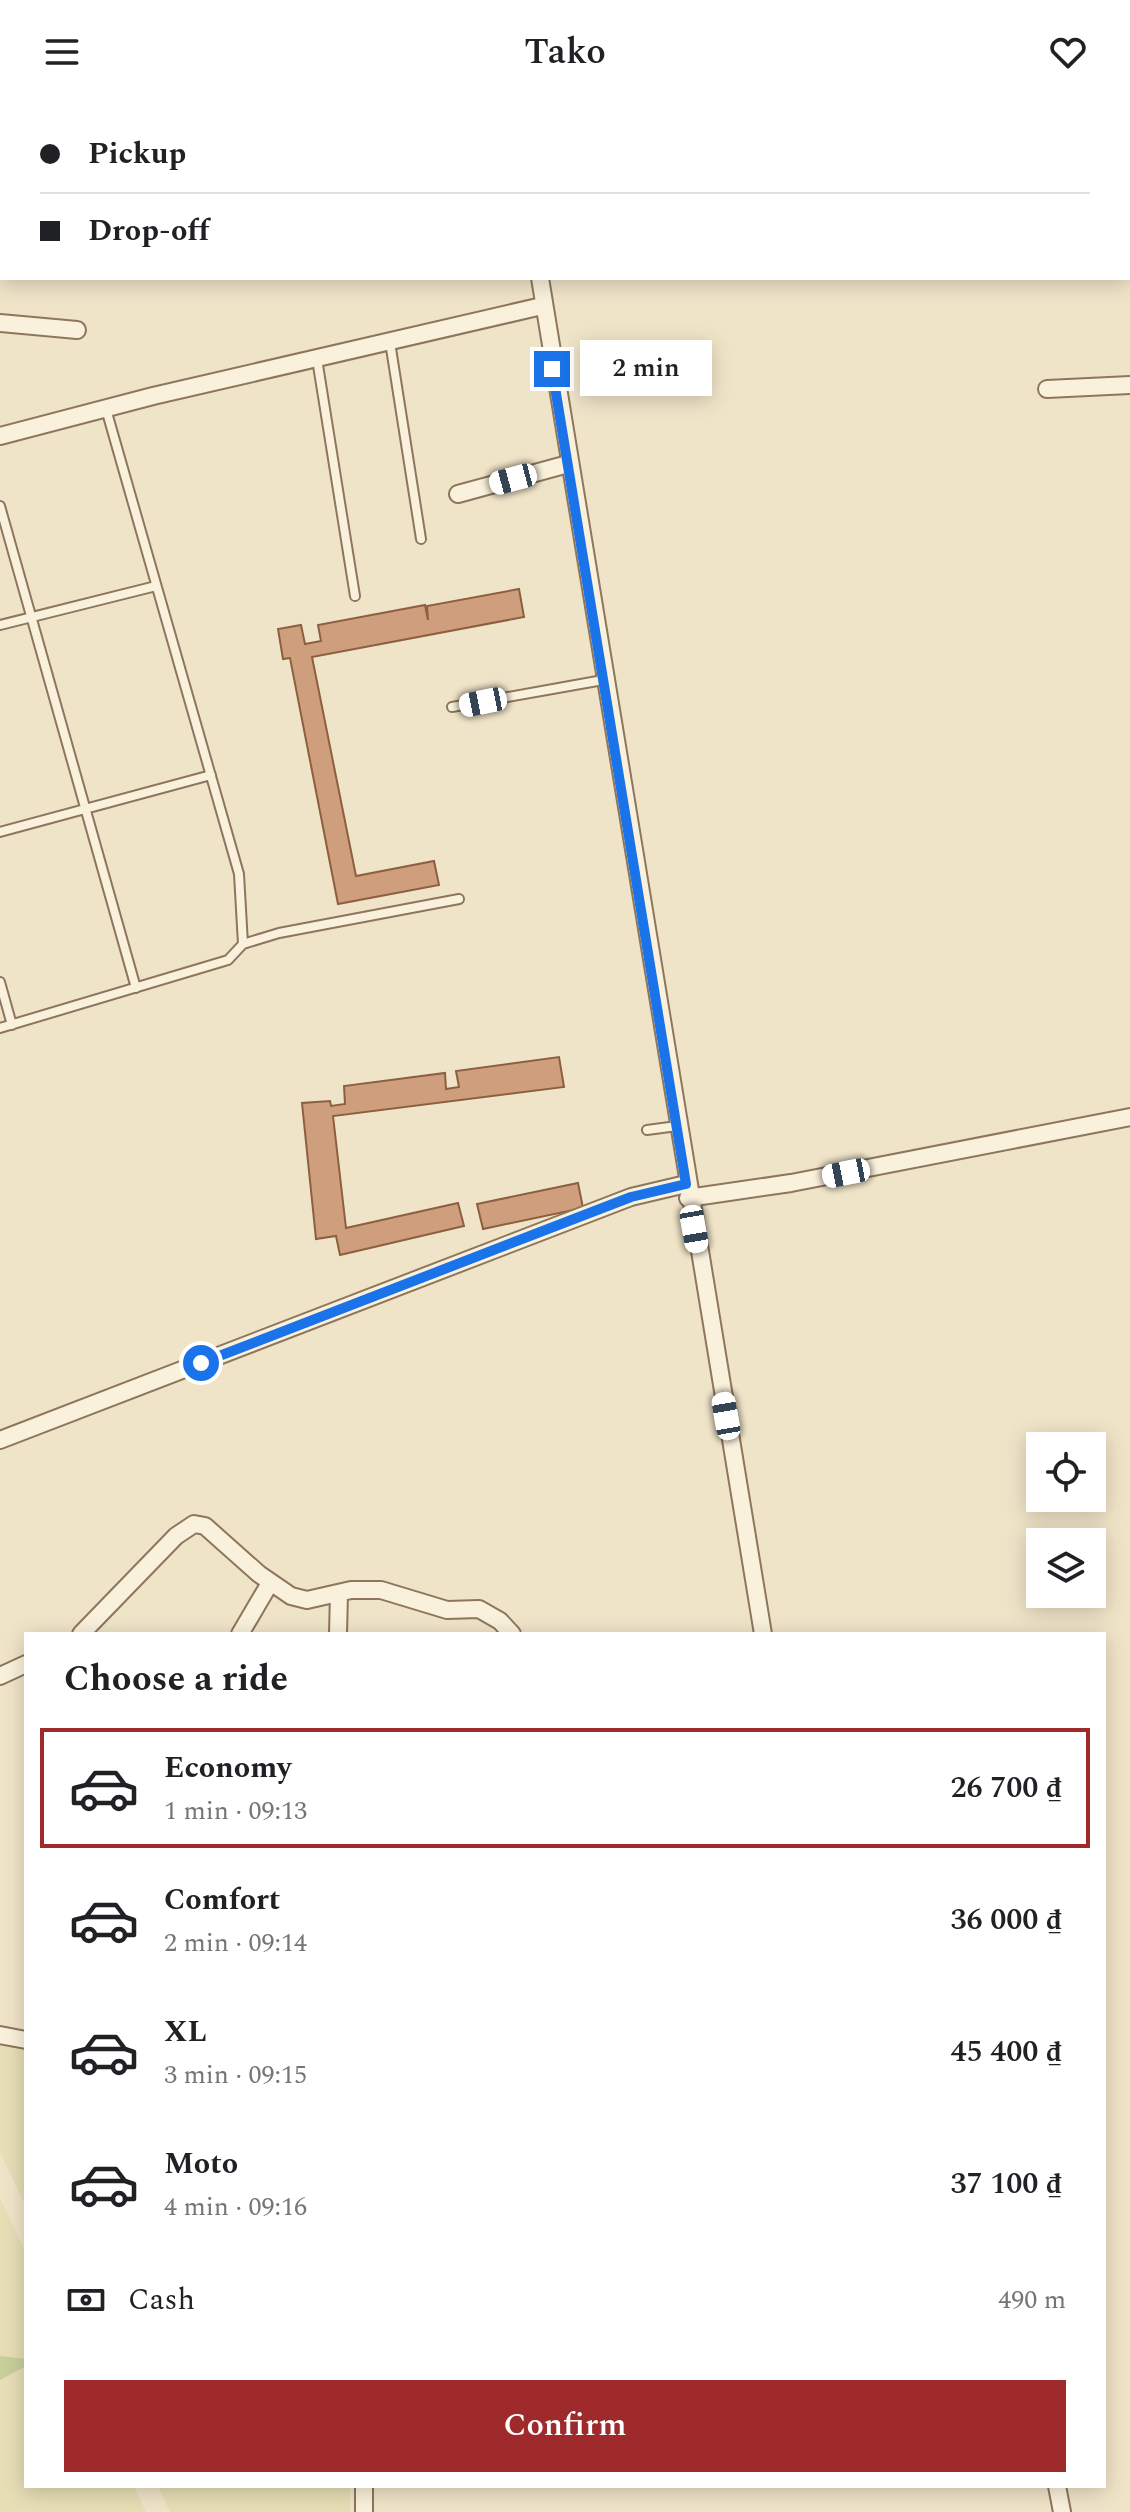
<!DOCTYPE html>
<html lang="en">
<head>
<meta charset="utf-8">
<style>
  body { margin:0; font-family:Spectral,serif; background:#f6f6f6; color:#202124; height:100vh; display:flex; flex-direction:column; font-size:30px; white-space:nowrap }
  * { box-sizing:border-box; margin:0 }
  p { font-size:26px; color:#757577 }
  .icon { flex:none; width:44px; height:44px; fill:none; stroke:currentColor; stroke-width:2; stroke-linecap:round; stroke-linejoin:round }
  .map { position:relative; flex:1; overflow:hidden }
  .sheet { position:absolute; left:24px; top:1528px; width:1082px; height:856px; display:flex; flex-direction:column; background:#fff; border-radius:0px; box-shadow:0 4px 20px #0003 }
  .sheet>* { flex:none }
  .guide { position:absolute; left:0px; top:0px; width:1130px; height:176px; box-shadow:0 4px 20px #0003; display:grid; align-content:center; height:176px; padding:0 40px; background:#fff }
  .tools { position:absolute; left:1026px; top:1328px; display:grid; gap:16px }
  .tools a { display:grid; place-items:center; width:80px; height:80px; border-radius:0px; background:#fff; box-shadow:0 4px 20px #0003; font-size:40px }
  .end { position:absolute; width:36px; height:36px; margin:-18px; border:10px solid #1a73e8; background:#fff; box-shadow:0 0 0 4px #fff }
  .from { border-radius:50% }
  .bubble { position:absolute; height:56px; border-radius:0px; background:#fff; box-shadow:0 4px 20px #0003; font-size:26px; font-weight:600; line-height:56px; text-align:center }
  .car { position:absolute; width:24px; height:48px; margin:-24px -12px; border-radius:10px; box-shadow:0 0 6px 2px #0007; background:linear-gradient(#fff 24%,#345 0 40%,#fff 0 76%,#345 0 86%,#fff 0) }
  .guide b { display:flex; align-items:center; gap:28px; height:76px; font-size:30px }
  .guide b+b { border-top:2px solid #e0e0e0 }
  .guide i { width:20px; height:20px; background:#202124 }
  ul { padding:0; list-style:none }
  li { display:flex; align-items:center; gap:24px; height:120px; margin:0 16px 12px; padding:0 24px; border:4px solid transparent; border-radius:0px }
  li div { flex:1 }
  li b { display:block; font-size:30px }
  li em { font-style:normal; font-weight:600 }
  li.selected { border-color:#9e2a2b }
  li>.icon { width:72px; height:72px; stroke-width:1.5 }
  h2 { padding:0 40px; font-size:36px; line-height:96px }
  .pay { display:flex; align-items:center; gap:20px; height:88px; padding:0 40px; font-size:30px }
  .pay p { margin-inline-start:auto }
  .primary-button { display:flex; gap:16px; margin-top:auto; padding:16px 40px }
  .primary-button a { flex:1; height:92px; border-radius:0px; background:#9e2a2b; color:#fff; font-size:32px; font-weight:600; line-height:92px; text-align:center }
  header { display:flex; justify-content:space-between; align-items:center; height:104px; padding:0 40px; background:#fff; font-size:36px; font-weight:600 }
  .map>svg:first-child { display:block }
  .farmland { fill:#e6deb5 }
  .green { fill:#c9cf9b }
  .building { fill:#cf9f7d; stroke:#8d5f41; stroke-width:2 }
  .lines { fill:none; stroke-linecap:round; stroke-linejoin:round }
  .service-casing { stroke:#8d765c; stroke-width:12 }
  .minor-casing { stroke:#8d765c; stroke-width:20 }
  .service { stroke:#faf1dc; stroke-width:8 }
  .minor { stroke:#faf1dc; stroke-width:16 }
  .route { stroke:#1a73e8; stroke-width:10 }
</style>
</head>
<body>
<header><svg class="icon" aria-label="menu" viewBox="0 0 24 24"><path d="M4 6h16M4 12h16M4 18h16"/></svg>Tako<svg class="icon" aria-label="heart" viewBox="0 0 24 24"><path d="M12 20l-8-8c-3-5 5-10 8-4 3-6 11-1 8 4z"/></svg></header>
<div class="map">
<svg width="1130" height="2408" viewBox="0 0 1130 2408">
  <rect width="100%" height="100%" fill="#f0e4c8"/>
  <path class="farmland" d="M0,1939L26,1944V2103L0,2048Z
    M0,2094L26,2150V2382H134L146,2408H0Z
    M158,2382H350V2408H170Z"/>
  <path class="green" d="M0,2252L26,2255V2262L0,2276Z"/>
  <path class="building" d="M519,485L524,513L312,553L356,772L434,757L439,781L338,800L290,554L283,555L278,525L301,521L305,540L321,537L318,521L425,501L428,516L427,502Z
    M559,953L564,983L333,1012L346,1124L458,1099L464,1122L340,1151L336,1132L316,1135L302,999L330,997L331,1002L345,1000L344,982L445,969L446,985L459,983L456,967Z
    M578,1079L583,1104L483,1125L477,1100Z"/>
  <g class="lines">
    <g class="service-casing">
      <path id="service" d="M390,238L421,435
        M317,255L355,492
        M106,305L239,770L243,840
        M0,402L136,884
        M0,521L156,482
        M452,603L603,576
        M0,728L211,671
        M0,878L12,921
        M0,924L228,856L243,840L279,829L459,795
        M647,1026L677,1022"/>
    </g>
    <g class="minor-casing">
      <path id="minor" d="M383,0V2
        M403,0L410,2
        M111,2L112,0
        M216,2L217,0
        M426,2V0
        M500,2L501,0
        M584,2V0
        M681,2V0
        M857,2V0
        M0,25H2
        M1128,86H1130
        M540,174L763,1530
        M0,219L77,226
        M1047,285L1130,281
        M0,332L153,292L542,202
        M458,390L568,360
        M688,1094L791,1079L1130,1013
        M0,1336L631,1093L686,1080
        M81,1530L176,1432L194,1420L205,1422L259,1470L291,1492L307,1496L351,1486H381L447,1506L479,1505L500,1517L512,1530
        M240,1530L270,1479
        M338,1530L339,1489
        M0,1572L26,1560
        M0,1931L26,1936
        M364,2382V2408
        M1057,2382L1062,2408"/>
    </g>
    <use href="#service" class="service"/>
    <use href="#minor" class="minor"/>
  </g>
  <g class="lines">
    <path class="route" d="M201,1259L631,1093L686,1080L552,265"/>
  </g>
</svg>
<div class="tools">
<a><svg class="icon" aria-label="locate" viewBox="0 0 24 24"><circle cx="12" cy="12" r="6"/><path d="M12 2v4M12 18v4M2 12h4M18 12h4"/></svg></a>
<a><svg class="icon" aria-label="layers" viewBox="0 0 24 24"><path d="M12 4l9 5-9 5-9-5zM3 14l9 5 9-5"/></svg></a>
</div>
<i class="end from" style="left:201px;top:1259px"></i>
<i class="end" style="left:552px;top:265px"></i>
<div class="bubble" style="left:580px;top:236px;width:132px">2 min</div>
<i class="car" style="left:513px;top:375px;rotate:255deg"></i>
<i class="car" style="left:483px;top:598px;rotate:259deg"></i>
<i class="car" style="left:846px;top:1069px;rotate:259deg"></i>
<i class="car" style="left:694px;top:1125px;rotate:170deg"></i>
<i class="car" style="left:726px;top:1312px;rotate:350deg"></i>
<div class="guide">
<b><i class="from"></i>Pickup</b>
<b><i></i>Drop-off</b>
</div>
<section class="sheet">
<h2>Choose a ride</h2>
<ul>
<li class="selected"><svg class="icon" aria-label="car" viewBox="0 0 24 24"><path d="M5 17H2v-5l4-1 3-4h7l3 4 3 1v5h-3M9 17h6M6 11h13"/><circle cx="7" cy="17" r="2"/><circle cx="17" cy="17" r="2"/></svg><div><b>Economy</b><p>1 min · 09:13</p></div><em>26 700 ₫</em></li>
<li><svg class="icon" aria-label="car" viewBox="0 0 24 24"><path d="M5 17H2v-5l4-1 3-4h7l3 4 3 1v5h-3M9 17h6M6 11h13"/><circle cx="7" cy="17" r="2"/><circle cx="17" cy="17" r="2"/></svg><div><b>Comfort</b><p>2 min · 09:14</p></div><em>36 000 ₫</em></li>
<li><svg class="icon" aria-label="car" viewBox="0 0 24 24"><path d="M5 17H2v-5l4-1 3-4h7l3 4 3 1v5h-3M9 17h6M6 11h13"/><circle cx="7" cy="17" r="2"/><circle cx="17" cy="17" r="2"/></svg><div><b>XL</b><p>3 min · 09:15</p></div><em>45 400 ₫</em></li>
<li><svg class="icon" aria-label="car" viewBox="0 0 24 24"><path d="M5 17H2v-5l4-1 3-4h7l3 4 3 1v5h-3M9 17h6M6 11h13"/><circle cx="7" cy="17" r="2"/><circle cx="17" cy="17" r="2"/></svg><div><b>Moto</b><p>4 min · 09:16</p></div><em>37 100 ₫</em></li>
</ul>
<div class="pay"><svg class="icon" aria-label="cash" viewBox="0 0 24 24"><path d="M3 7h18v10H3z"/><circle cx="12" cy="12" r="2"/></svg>Cash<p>490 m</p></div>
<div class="primary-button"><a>Confirm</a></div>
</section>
</div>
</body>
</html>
